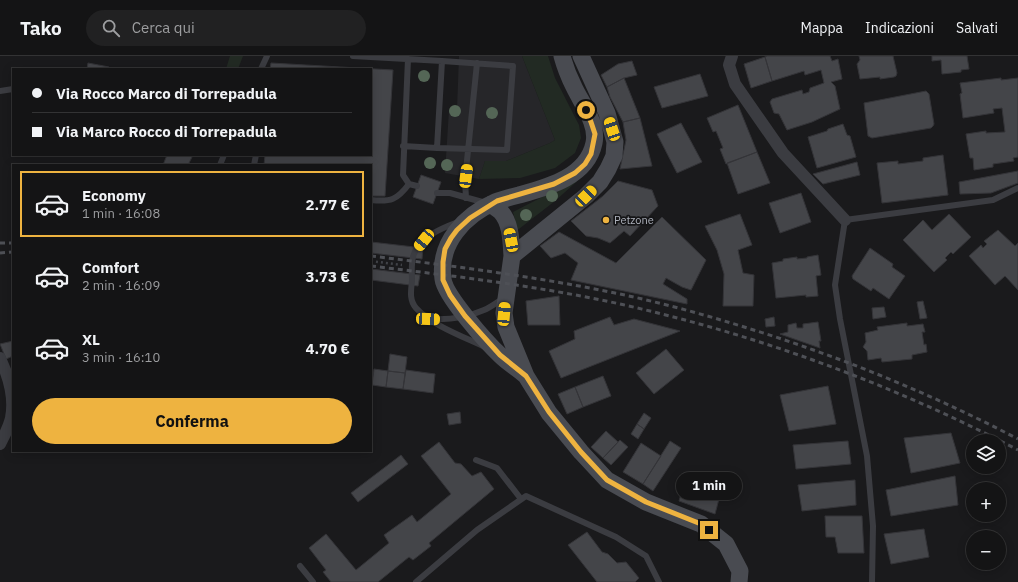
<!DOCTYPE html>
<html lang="it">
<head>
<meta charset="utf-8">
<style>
  body { margin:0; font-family:"IBM Plex Sans",sans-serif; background:#212122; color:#f1f3f6; height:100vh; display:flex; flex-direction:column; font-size:15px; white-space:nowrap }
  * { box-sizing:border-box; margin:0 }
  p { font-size:13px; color:#9d9ea0 }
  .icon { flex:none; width:22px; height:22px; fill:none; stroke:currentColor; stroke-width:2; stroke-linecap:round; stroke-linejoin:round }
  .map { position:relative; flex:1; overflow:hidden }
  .details { position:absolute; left:12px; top:108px; width:360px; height:288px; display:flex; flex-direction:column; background:#141415; border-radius:0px; box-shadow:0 2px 10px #0003,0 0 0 1px #333334 }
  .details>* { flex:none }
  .banner { position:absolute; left:12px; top:12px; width:360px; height:88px; border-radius:0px; box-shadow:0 2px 10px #0003,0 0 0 1px #333334; display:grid; align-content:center; height:88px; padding:0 20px; background:#141415 }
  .controls { position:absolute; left:966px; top:378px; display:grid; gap:8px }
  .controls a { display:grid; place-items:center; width:40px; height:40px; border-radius:50%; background:#141415; box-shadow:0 2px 10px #0003,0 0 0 1px #333334; font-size:20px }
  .end { position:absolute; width:18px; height:18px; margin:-9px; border:5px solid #eeb340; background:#111; box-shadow:0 0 0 2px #111 }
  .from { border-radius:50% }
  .bubble { position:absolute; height:28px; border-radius:14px; background:#141415; box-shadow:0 2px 10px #0003,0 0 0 1px #333334; font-size:13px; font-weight:700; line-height:28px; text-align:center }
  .car { position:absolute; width:12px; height:24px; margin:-12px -6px; border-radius:5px; box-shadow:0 0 3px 1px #0007; background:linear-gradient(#f5c518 24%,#345 0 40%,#f5c518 0 76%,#345 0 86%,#f5c518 0) }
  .banner b { display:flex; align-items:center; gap:14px; height:38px; font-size:15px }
  .banner b+b { border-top:1px solid #333334 }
  .banner i { width:10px; height:10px; background:#f1f3f6 }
  ul { padding:7px 0 0; list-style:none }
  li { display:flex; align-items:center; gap:12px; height:66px; margin:0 8px 6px; padding:0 12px; border:2px solid transparent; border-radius:0px }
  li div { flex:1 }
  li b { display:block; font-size:15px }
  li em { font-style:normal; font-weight:700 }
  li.current { border-color:#eeb340 }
  li>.icon { width:36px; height:36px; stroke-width:1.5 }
  .primary-button { display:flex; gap:8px; margin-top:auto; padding:8px 20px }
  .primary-button a { flex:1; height:46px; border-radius:24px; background:#eeb340; color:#111; font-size:16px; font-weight:700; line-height:46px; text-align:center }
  header { display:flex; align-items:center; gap:24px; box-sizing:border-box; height:56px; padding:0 20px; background:#141415; border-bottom:1px solid #333334 }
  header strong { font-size:19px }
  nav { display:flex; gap:22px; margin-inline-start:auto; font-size:14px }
  .search { width:280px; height:36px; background:#212122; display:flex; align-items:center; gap:10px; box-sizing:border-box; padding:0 14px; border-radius:22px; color:#9d9ea0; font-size:15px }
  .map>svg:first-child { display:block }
  .built { fill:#262629 }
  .green { fill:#222a23 }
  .building { fill:#444549; stroke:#343438 }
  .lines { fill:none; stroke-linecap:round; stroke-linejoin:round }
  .path { stroke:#414348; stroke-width:2.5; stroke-dasharray:2 3; stroke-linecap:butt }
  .lane { stroke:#3b3c41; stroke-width:6 }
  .street { stroke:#3b3c41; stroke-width:12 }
  .secondary { stroke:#494b51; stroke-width:17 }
  .rail { stroke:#4e5056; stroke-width:3; stroke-dasharray:5 4; stroke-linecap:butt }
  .tree { fill:#546656 }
  .route { stroke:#eeb340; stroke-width:5 }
  .poi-dot { fill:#eeb340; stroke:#151517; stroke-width:1.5 }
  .labels { text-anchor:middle; stroke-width:3.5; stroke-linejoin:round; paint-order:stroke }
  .poi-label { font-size:11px; fill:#adb1bb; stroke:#151517; text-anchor:start }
</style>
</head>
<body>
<header>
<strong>Tako</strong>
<div class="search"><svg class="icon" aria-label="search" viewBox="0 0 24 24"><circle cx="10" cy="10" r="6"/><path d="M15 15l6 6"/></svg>Cerca qui</div>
<nav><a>Mappa</a><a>Indicazioni</a><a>Salvati</a></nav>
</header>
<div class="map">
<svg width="1018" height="526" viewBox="0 0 1018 526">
  <rect width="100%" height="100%" fill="#1a1a1c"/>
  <path class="built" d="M459,0H522L555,84L550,87L506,105H485L479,123L445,117L449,54H457Z"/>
  <path class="green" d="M230,0H243L238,13H226Z
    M522,0H548L555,22L579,69L581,82L575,97L555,112L520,122L479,123L485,105H506L550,87L555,84Z
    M583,120L555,145L515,176V164L513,156Z"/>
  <path class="building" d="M767,0H830L832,5L838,3L842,23L831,26L835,30L840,53L812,66L787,74L779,58L774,57L770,46L772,43L802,34L803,38L809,36L810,32L824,27L821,14L805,19L804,15L772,25L765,1Z
    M859,0H893L897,17L896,20L894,21L880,23V21L860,23L857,8L860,4Z
    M932,0H967L969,13L961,14V16L942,18L941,4L932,5Z
    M765,1L772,25L751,32L744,8Z
    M632,5L637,19L624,22L607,31L601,19L618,8Z
    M88,7L109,11V13H87Z
    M271,7L393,14L385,140H371V109H264L265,99H371V13H270Z
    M700,18L708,40L662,52L654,31Z
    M624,22L640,62L623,66L610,41L607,31Z
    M1001,22V24L1018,22V101L1013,102L1014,105L993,108V111L974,114L973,102H970L966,78L986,75V77L1005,76L1002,52L993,53L994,57L963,62L960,38L962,37L960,27Z
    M926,35L929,38L934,68L933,70L931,72L872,82L868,80L864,47Z
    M738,49L757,96L726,108L720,93L723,92L716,75L713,76L707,62Z
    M640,62L652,110L620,113L626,84L623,66Z
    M681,67L702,106L677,117L657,78Z
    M843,68L847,79L850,80L856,101L817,112L808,81L827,75L828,73Z
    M757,96L770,127L738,138L727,107Z
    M167,99H193L188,109H163Z
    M943,99L948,139L882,147L877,107L898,105V108L923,105V102Z
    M857,106L860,119L823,128L813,118Z
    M1018,115V127L991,137L960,138L959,126Z
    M421,119L441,126L433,148L413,141Z
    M618,125L652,134L658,150L630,180L624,175L610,187L598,182L586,180L571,165L603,140Z
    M801,137L811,166L780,177L769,147Z
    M740,158L752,189L738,194L743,217L754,219L753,250H723L724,218L717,194L705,170Z
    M949,158L971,181L953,198L951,196L945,202L947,204L934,216L903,184L923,164L932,174Z
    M662,161L706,204L691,234L682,231L666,222L663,228L687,243V248L571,224L578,207L565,197L551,202L540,190L559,176L616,207Z
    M998,174L1015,190L1018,187V234L1005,220L995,229L969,200L981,189L983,192L987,188L984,185Z
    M371,186L423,192L422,203L371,197Z
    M870,192L893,208L892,211L905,220L889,243L873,232L871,235L853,223L852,220Z
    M818,199L821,219L816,220L818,240L806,241V239L776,242L772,207L783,205V203L797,201V203L807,202V201Z
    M371,213L420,219L418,230L371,224Z
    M559,240L560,269H528L526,245Z
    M923,245L927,262L920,263L917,246Z
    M884,251L886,261L873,263L872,252Z
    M610,261L614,269L634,263L680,275L561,322L549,295L575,283L574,275Z
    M774,261L775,270L766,271L765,263Z
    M818,266L821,285H819L820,292L780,278L788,276V269L796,267L797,272H803V268Z
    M907,267V270L923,268L925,276H922L924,289L926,288L927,296L912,299V303L882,306L881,302L868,304L867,295L863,291L866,286L865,277L878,274L877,271Z
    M13,285V300L6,303L0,288Z
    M666,293L684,314L654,338L636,317Z
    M390,298L407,301L405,317L388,315Z
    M374,313L388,315L386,331L372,329Z
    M406,314L435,318L433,337L403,333Z
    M388,315L405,317L403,333L386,331Z
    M603,320L611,340L583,351L575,331Z
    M828,330L836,368L789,375L780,339Z
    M575,331L583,351L567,358L558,338Z
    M460,356L461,367L449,369L447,358Z
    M644,357L651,362L644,373L637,368Z
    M637,368L644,373L638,383L631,378Z
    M606,375L618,386L603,402L591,391Z
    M951,377L960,407L911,417L904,382Z
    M620,384L628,391L611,409L603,402Z
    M670,385L681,392L653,435L643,428Z
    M848,385L851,408L796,413L793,389Z
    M439,386L455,407L461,408L472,420L481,416L494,433L429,487L431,490L413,504L409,501L378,526H331L323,516L326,514L309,492L326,478L356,514L389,487L384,479L412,459L417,466L451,438L421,400Z
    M641,387L661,400L643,428L623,416Z
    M401,399L408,408L358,446L351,437Z
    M687,417L716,428L712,440L719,443L715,458L679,445Z
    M955,420L958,449L891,460L886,434Z
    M855,424L856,449L802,455L798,429Z
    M825,460H862L864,497H838L835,481H826Z
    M924,473L929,501L891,508L884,478Z
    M587,476L602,496L608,498L617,507L626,506L639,522L635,526H597L568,489Z"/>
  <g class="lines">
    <path class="path" d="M371,205L402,209"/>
    <path class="lane" d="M353,0L442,5L437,92L403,90
      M408,3L403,119L409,128L417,130
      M261,13L267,0
      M0,35L13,33
      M437,92L507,94L513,10L442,5
      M220,109L224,99
      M254,109L256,99
      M437,137H450L486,147
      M466,142L465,124L477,7
      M371,144C391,146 397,144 409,128
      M458,166C442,172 417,182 413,201C411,209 412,217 412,225C411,234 409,244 416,252C431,269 464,281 485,291
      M431,263C449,264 468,261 484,254C491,251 497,246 504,242
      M476,404L497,412L521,443
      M300,510L313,526
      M416,526L477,474L526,440L616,481L646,500L659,526
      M872,526L873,470L867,400L840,263L835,229L845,164L993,144L1018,132"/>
    <path class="street" d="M732,0L729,9L735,28L783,97L845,164
      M0,302C8,319 15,342 11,362C9,371 4,380 0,388"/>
    <path class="secondary" d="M581,0L607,57L615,86L614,100L608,113L600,126L586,140L512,200L504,257L506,271L526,320L549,357L581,396L607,424L646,446L701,468L726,488L740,515L739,526
      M491,148C494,151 498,153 501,156C511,167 511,186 512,200
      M525,319C517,312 508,307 501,300C487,287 445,240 443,223C438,187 465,159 495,146C503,143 511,141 519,139C548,131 587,121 594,87C598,68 582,48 574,31C569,21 565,11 562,0"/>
    <path class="rail" d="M0,187H13
      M0,197L13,196
      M371,200C454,210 538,221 620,238C657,246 695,256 731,267C831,297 926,335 1018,383
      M371,210C454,220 538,230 620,248C758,279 892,328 1018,394"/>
  </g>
  <g class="tree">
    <circle cx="424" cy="20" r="6"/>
    <circle cx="455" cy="55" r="6"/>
    <circle cx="492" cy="57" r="6"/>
    <circle cx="430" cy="107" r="6"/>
    <circle cx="447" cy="109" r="6"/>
    <circle cx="552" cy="140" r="6"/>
    <circle cx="526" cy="159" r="6"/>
  </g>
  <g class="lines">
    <path class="route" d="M586,54L591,66L595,78L591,98L585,108L575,117L554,128L497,145L470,162L457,174L451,182L445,193L443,206V224L450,239L465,260L500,299L526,320L549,356L581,396L607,424L646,446L701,468L709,474"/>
  </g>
  <circle class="poi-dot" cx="606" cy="164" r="4"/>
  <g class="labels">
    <g class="poi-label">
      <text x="614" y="168">Petzone</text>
    </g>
  </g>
</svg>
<div class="controls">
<a><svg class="icon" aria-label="layers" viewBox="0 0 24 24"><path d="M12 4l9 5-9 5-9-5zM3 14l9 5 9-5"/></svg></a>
<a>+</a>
<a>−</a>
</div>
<i class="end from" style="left:586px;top:54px"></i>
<i class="end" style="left:709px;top:474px"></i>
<div class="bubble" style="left:676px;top:416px;width:66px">1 min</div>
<i class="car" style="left:612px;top:73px;rotate:342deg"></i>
<i class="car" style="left:466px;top:120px;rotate:7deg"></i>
<i class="car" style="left:586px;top:140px;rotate:46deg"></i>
<i class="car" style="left:424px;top:184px;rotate:219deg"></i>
<i class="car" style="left:511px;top:184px;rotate:349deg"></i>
<i class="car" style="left:504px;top:258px;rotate:5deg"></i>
<i class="car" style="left:428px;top:263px;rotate:93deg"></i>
<div class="banner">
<b><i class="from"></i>Via Rocco Marco di Torrepadula</b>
<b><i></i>Via Marco Rocco di Torrepadula</b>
</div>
<section class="details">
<ul>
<li class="current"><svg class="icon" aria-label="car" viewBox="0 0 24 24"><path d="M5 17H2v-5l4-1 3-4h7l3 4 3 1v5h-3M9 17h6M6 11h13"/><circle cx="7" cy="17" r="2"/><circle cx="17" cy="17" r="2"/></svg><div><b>Economy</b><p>1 min · 16:08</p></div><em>2.77 €</em></li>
<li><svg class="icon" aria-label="car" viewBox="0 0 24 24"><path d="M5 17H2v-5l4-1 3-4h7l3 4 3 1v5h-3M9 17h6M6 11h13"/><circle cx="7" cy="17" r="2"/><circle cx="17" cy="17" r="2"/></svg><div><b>Comfort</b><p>2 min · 16:09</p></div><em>3.73 €</em></li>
<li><svg class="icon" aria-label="car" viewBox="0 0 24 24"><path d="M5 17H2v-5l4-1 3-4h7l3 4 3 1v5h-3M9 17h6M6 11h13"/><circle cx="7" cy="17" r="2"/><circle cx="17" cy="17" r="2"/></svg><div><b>XL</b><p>3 min · 16:10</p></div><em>4.70 €</em></li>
</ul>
<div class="primary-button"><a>Conferma</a></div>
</section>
</div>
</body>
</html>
